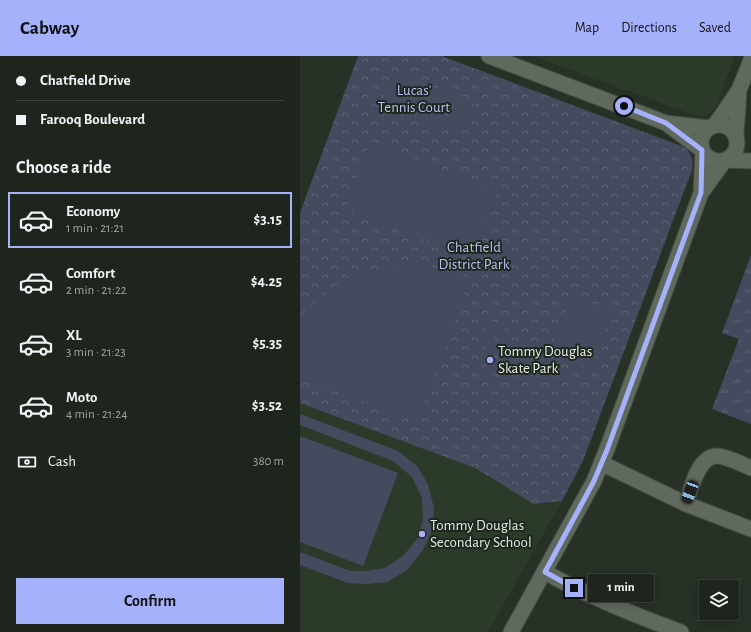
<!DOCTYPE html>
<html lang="en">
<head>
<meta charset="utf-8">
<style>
  body { margin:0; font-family:"Alegreya Sans",sans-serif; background:#252d25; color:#f1f3f6; height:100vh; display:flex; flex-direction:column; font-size:15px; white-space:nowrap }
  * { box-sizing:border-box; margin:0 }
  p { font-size:13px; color:#a0a5a3 }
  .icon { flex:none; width:22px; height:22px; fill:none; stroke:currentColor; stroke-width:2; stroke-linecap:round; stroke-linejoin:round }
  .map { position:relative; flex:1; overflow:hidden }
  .side { display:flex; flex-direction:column; background:#1d251c; width:300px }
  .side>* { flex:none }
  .guide { display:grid; align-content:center; height:88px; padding:0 16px; background:#1d251c }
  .fabs { position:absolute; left:399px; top:524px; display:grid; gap:8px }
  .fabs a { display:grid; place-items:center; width:40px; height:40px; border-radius:0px; background:#1d251c; box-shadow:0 2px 10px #0003,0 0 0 1px #3b423b; font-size:20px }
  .end { position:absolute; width:18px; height:18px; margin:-9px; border:5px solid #a6b1fc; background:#111; box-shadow:0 0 0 2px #111 }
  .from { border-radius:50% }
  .bubble { position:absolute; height:28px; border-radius:0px; background:#1d251c; box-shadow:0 2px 10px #0003,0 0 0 1px #3b423b; font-size:13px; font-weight:700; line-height:28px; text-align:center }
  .car { position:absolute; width:12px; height:24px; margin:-12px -6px; border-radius:5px; box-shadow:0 0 3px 1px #0007; background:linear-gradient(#222 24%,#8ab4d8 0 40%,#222 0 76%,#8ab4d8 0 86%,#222 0) }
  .guide b { display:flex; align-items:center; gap:14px; height:38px; font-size:15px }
  .guide b+b { border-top:1px solid #3b423b }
  .guide i { width:10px; height:10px; background:#f1f3f6 }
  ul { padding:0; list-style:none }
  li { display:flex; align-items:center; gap:12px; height:56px; margin:0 8px 6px; padding:0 8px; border:2px solid transparent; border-radius:0px }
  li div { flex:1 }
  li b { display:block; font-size:15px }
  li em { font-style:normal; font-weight:700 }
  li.active { border-color:#a6b1fc }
  li>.icon { width:36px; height:36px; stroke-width:1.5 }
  h2 { padding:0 16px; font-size:18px; line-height:48px }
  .pay { display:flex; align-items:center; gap:10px; height:44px; padding:0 16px; font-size:15px }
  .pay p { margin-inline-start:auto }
  .cta { display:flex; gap:8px; margin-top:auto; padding:8px 16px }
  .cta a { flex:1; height:46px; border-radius:0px; background:#a6b1fc; color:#111; font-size:16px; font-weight:700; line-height:46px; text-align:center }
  header { display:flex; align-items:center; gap:24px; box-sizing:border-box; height:56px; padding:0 20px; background:#a6b1fc; color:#111 }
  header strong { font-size:19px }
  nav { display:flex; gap:22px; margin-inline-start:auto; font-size:14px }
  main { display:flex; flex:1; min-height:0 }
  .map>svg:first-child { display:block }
  .built { fill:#2c3a2a }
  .grass { fill:url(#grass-tufts) }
  .park { fill:url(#park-crowns) }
  .pitch { fill:#464a5f }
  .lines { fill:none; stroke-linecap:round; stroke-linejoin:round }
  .minor-casing { stroke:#434b42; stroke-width:17 }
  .minor { stroke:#5f695d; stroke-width:15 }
  .route { stroke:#a6b1fc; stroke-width:5 }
  .poi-dot { fill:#a6b1fc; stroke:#1e271d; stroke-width:1.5 }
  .labels { text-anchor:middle; stroke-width:4; stroke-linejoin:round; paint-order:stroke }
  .park-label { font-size:15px; fill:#b7c0f6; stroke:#1e271d }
  .poi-label { font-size:15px; fill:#e4eae4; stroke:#1e271d; text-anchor:start }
</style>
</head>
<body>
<header>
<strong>Cabway</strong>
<nav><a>Map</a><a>Directions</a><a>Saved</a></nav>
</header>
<main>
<section class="side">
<div class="guide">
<b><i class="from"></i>Chatfield Drive</b>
<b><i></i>Farooq Boulevard</b>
</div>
<h2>Choose a ride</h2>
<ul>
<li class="active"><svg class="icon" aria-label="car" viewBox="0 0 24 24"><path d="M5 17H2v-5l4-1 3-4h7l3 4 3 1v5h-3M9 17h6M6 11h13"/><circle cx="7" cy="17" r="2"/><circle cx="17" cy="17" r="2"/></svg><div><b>Economy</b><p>1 min · 21:21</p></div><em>$3.15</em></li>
<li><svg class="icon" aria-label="car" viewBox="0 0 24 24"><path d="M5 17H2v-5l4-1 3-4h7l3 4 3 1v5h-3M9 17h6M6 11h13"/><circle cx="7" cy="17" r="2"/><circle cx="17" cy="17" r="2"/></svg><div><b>Comfort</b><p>2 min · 21:22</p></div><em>$4.25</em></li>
<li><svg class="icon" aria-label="car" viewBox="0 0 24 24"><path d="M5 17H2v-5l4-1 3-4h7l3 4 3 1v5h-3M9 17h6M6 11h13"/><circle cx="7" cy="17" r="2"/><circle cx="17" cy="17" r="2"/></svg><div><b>XL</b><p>3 min · 21:23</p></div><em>$5.35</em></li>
<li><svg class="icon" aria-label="car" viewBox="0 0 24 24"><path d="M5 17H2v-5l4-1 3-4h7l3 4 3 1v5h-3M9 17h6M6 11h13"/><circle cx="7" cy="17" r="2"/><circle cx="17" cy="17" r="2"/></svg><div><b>Moto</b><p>4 min · 21:24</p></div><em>$3.52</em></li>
</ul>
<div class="pay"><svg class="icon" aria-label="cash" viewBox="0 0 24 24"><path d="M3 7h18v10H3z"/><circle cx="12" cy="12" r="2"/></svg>Cash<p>380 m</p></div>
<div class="cta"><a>Confirm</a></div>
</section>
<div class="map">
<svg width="451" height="576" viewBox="0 0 451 576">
  <defs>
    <pattern id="grass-tufts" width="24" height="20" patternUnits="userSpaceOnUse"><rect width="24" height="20" fill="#464a5f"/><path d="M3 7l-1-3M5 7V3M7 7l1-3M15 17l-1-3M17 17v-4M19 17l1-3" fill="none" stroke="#616476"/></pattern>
    <pattern id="park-crowns" width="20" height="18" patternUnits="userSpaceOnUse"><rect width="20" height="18" fill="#464a5f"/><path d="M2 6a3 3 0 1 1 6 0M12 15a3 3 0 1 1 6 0" fill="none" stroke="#616476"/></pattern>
  </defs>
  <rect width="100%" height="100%" fill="#273126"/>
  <path class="built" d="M233,0H435L415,53L407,59L399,61Z
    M0,347L175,412L194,424L243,448L262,445L188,576H0Z"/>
  <path class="grass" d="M451,199V368L412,353L439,283L422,277Z"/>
  <path class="park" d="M58,0H142L384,91C391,97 394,104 392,114L283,405L262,445L234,448L175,412L0,347V157Z"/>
  <path class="pitch" d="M94,15L110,21L98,56L81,50Z
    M115,23L132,29L119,64L103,58Z
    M136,31L152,37L140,71L124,66Z
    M157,39L174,45L161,79L145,73Z
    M70,86L199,134L175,202L45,154Z
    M107,209C129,209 149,214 170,222L119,360L112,363L0,321V262C26,228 66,212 107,209Z
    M271,240L311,254L290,313L248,297Z
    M190,263L214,280L211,284L210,283L209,285L196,276L194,277L193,323H186V267L187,265Z
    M0,358L98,395L117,410L128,428L134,452L133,473L123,494L107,514L87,526L66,528L48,527L0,509V496L50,515H67L85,512L103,500L119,481L123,461L122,442L112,421L93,405L0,369Z
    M0,380L98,417L63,510L0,486Z"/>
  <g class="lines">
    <g class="minor-casing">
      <path id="minor" d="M189,0L366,67L409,72
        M367,68L402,94
        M401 87a18 18 0 1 1 36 0a18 18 0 1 1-36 0Z
        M415,69L439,34L451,4
        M436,79L439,35
        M427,104L451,105
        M401,137L403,95
        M301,407L386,448L451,473
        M386,448C391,433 398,399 418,400C429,401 441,408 451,412
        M245,516C289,541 334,559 381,576
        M211,576L294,425L307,393L401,137L425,104"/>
    </g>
    <use href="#minor" class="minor"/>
  </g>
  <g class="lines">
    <path class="route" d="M274,532L245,516L294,425L307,394L401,137L402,94L366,67L324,50"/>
  </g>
  <g class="poi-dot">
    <circle cx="190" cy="304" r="4"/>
    <circle cx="122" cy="478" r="4"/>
  </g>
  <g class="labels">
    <g class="park-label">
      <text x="114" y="39">Lucas'<tspan x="114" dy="17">Tennis Court</tspan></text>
      <text x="174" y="196">Chatfield<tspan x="174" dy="17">District Park</tspan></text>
    </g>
    <g class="poi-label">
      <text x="198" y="300">Tommy Douglas<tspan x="198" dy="17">Skate Park</tspan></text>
      <text x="130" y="474">Tommy Douglas<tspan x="130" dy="17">Secondary School</tspan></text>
    </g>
  </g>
</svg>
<div class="fabs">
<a><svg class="icon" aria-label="layers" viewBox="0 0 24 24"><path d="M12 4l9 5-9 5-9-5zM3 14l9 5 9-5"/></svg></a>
</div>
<i class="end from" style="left:324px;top:50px"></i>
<i class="end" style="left:274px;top:532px"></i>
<div class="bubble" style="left:288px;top:518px;width:66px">1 min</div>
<i class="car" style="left:390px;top:436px;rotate:201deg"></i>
</div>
</main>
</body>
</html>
